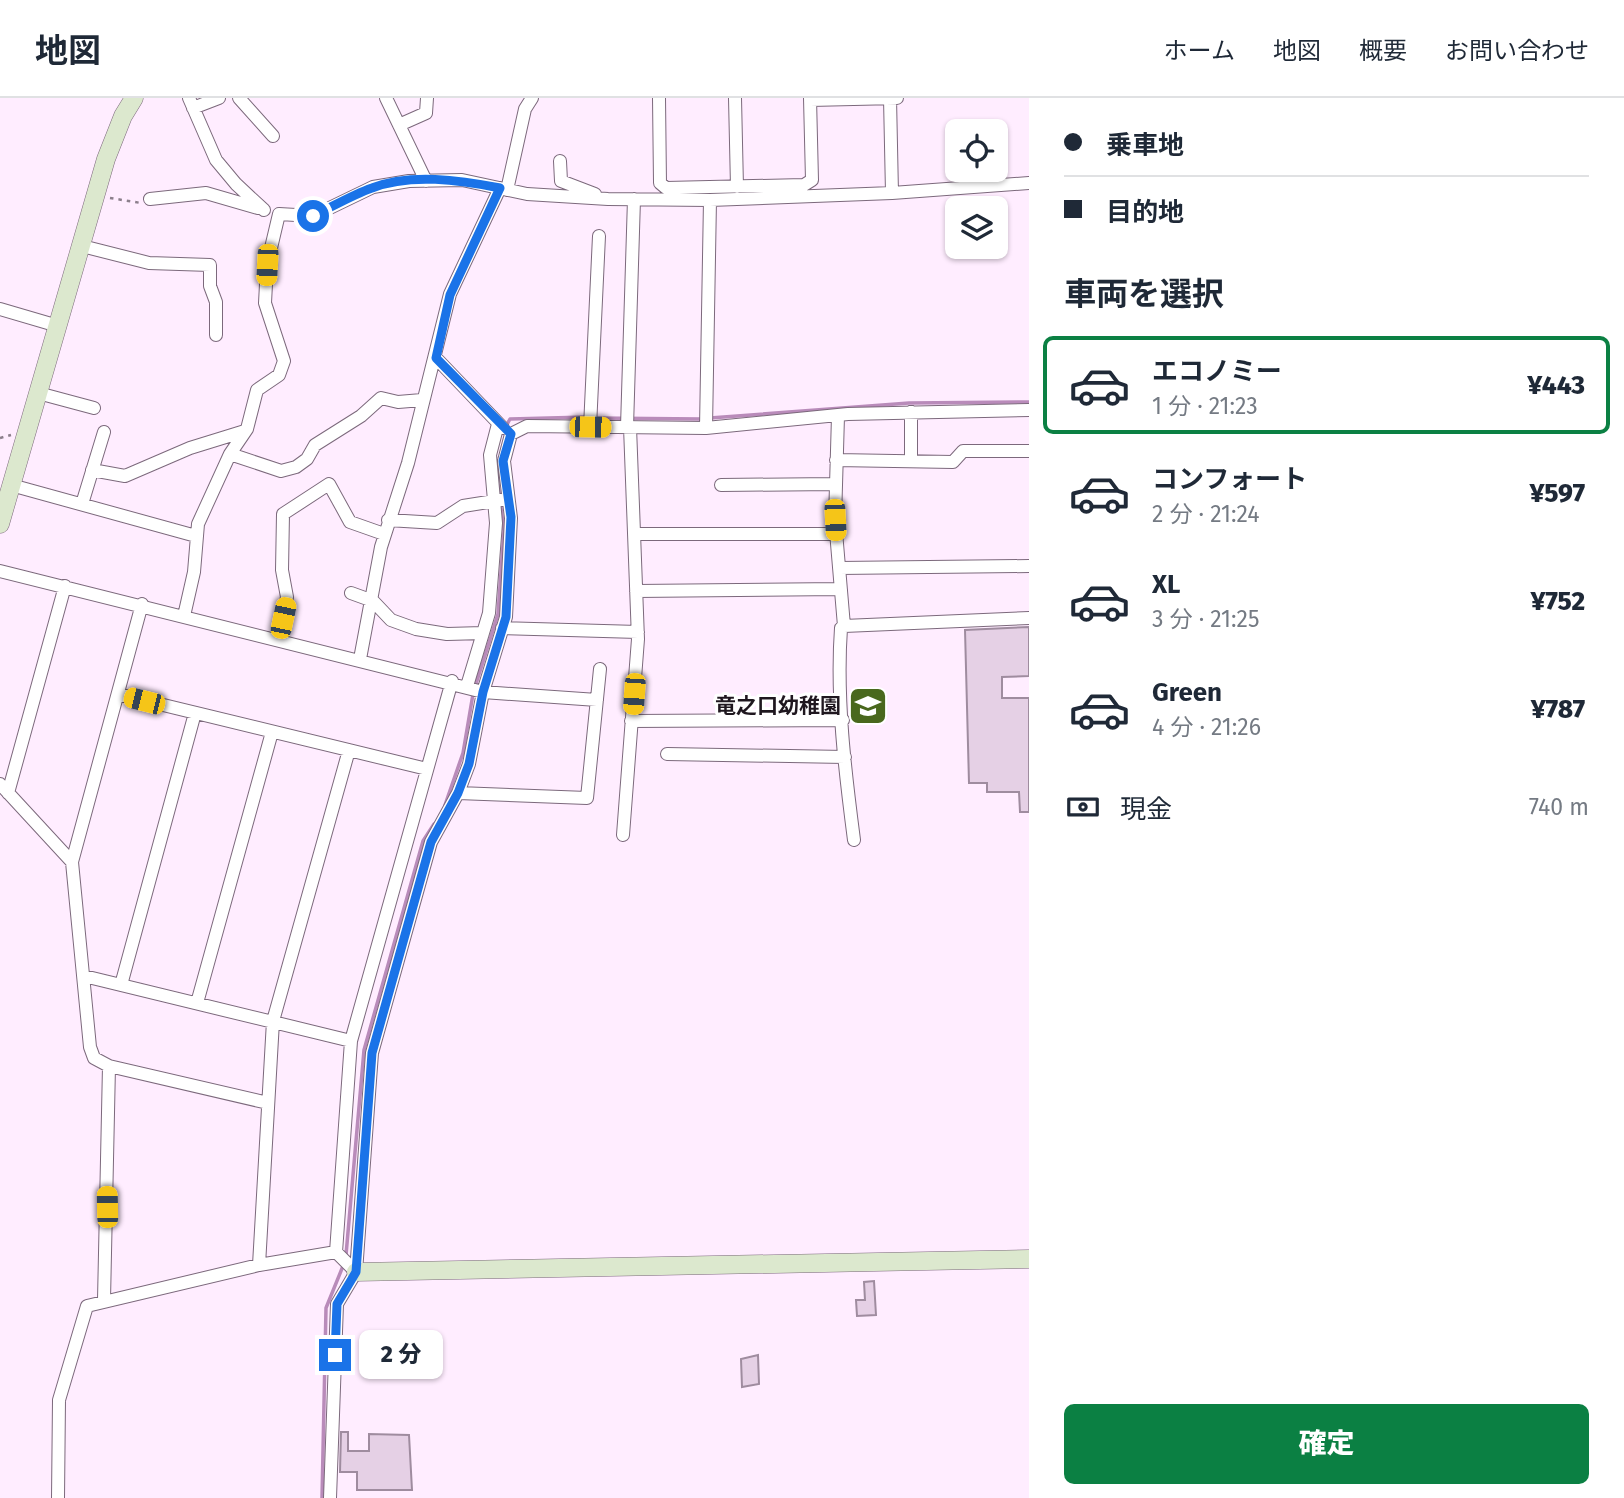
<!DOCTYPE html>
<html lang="ja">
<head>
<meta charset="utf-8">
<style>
  body { margin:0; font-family:"Fira Sans","Noto Sans JP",sans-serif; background:#f2f2f3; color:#1f2937; height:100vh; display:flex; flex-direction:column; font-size:26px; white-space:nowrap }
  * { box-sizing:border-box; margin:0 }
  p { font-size:23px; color:#747a83 }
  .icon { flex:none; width:38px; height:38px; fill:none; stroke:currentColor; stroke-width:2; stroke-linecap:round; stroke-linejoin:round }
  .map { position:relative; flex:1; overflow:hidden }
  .side { display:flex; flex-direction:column; background:#fff; width:595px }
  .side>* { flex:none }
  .hud { display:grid; align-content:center; height:154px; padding:0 35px; background:#fff }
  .tools { position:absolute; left:945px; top:21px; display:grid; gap:14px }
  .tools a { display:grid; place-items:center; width:63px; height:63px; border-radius:10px; background:#fff; box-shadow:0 2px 5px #0004; font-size:35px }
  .end { position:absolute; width:32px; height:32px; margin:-16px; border:9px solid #1a73e8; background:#fff; box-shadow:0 0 0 4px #fff }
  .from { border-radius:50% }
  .bubble { position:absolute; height:49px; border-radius:10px; background:#fff; box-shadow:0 2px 5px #0004; font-size:23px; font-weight:800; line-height:49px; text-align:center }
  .car { position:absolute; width:21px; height:42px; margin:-21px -10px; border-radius:9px; box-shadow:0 0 5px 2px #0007; background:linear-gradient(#f5c518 24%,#345 0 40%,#f5c518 0 76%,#345 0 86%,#f5c518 0) }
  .hud b { display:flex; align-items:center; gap:24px; height:66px; font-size:26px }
  .hud b+b { border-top:2px solid #e0e1e3 }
  .hud i { width:18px; height:18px; background:#1f2937 }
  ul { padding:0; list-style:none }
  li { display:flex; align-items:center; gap:21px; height:98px; margin:0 14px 10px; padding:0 21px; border:4px solid transparent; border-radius:10px }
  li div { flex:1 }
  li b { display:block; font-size:26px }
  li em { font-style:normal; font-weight:800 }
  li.active { border-color:#0b8043 }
  li>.icon { width:63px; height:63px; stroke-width:1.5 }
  h2 { padding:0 35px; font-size:32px; line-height:84px }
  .pay { display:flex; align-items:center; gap:18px; height:77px; padding:0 35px; font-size:26px }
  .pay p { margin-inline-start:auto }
  .primary-button { display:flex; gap:14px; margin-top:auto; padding:14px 35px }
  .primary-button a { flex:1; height:80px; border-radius:10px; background:#0b8043; color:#fff; font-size:28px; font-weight:800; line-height:80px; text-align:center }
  header { display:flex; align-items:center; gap:42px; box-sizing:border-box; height:98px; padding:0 35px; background:#fff; border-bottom:2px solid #e0e1e3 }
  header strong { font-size:33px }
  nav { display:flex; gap:38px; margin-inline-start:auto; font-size:24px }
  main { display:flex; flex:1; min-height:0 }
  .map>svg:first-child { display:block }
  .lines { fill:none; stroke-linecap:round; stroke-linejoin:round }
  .stream { stroke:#b98bba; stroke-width:3.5 }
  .building { fill:#e5d0e5; stroke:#9f8c9f; stroke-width:2 }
  .street-casing { stroke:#7c697c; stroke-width:14 }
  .secondary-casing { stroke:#7c697c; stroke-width:19 }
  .path { stroke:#8c7f8c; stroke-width:2.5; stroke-dasharray:3.5 5; stroke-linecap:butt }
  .street { stroke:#fff; stroke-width:12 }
  .secondary { stroke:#dce8ce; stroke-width:18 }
  .route { stroke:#1a73e8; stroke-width:9 }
  .labels { text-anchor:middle; stroke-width:6; stroke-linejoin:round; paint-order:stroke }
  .poi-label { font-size:21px; font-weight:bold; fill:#1f171f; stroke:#fff; text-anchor:end }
</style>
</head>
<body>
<header>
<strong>地図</strong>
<nav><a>ホーム</a><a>地図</a><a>概要</a><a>お問い合わせ</a></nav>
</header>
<main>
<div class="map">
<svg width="1029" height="1400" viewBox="0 0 1029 1400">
  <rect width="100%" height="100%" fill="#ffedff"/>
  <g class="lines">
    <path class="stream" d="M594,320L702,321
      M710,320L909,305L1029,304
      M505,330L510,321L587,319
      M475,589L498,516L504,433L498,387
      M445,707L463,655L473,596
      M346,1157L364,952L423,743L434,726
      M322,1400L326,1210L343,1168"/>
  </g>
  <path class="building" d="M1029,529V578L1002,579V600H1029V714H1020L1019,694H987V685H969L965,532Z
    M874,1183L876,1217L857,1218L856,1202H865L864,1184Z
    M758,1257L759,1286L742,1289L741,1261Z
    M341,1334H348V1353H369V1336L409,1337L412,1392H357V1374H340Z"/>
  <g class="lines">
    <g class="street-casing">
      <path id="street" d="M189,0L216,62L236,86L264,112
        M239,0L273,38
        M386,0L426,83
        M659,0L660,85L666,90L804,87L812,82L810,0
        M735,0L737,89
        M890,0L892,95
        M810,2L897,0
        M193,10L219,0
        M399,27L426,15L427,0
        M560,63L561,83L595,96
        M507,92L525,11L532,0
        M150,101L206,95L258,110
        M82,148L149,165L210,167V188L216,204V237
        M0,211L58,228
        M436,260L503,330
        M38,295L94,310
        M838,318L835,422L844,528L1029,520
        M590,329L599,138
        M627,329L634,101
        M706,330L710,102
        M230,356L281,373L296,369L307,361L315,347L361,318L381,300L398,304L422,302
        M836,362L953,364L963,353H1029
        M911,363V314
        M92,372L125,378L190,350L245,333
        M11,387L196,438
        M721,387L835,386
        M82,406L104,334
        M388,422L437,425L463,408L501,402
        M634,436H836
        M839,470L1029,468
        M0,473L483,594L597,602
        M636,493L841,491
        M351,495L373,503L391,522L416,531L447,536L483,535
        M184,518L194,474L198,426L230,356L247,331L257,292L279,277L284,263L265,205L267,167L279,116L313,118L373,89L409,83L462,82L527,96L608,101L710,102L892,95L1029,85
        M844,528L841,530C836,600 845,673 854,742
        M502,530L638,534
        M278,541L287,499L282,472L283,416L329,386L350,424L384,436
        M360,561L381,449L408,365L450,196L500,90
        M467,588L489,515L496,425L490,357L498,326
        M118,596L427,671
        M631,623L843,622
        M667,656L845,659
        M0,686L72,764
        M8,695L65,488
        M458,695L587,700L600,571
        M623,737L638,541L630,329
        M84,878L351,943
        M121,887L195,615
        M197,905L272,634
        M109,968L268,1005
        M336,1154L351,943L452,583
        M259,1167L273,923L349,652
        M104,1202L109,968L94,960L90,949L72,764L142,506
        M58,1400L59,1302L87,1208L259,1167L336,1154L356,1174
        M330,1400L337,1206L356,1174L372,955L431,744L458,695L469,666L483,594L506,519L511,420L504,363L511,336L527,328L706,330L848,316L1029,312"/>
    </g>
    <g class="secondary-casing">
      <path id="secondary" d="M0,426L106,61L123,18L134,0
        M356,1174L1029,1161"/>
    </g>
    <path class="path" d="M110,100L141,105
      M0,340L11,337"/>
    <use href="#street" class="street"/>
    <use href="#secondary" class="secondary"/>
  </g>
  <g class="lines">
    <path class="route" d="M313,118C332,109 352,97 372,90C410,75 460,82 500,90L450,197L436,260L511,336L503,363L511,419L506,519L483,594L469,666L458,695L431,744L372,955L356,1174L337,1206L335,1257"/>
  </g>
  <defs>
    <g id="school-square" transform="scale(2.0125)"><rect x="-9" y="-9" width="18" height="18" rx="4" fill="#49681d" stroke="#fff"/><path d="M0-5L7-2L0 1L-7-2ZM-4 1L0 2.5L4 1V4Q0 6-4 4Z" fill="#fff"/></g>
  </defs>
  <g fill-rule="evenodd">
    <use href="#school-square" x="868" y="608"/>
  </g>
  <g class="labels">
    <g class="poi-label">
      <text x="841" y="615">竜之口幼稚園</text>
    </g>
  </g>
</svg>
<div class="tools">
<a><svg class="icon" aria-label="locate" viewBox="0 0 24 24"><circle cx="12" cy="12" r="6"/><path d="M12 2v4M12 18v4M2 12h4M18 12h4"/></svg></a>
<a><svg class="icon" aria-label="layers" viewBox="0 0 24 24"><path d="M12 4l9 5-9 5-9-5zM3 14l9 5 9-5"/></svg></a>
</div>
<i class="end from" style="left:313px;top:118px"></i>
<i class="end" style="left:335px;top:1257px"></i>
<div class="bubble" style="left:359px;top:1232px;width:84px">2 分</div>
<i class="car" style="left:267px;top:167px;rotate:183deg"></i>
<i class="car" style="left:590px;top:329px;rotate:91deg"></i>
<i class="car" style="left:835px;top:422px;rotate:177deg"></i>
<i class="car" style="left:283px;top:520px;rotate:12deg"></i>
<i class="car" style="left:634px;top:596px;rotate:184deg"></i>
<i class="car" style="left:144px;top:603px;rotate:284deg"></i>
<i class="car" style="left:107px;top:1109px;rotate:359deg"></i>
</div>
<section class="side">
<div class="hud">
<b><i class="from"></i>乗車地</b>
<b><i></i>目的地</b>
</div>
<h2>車両を選択</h2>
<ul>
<li class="active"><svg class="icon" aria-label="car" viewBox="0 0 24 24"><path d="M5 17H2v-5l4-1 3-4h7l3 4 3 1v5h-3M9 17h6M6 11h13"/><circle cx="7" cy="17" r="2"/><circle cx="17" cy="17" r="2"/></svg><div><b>エコノミー</b><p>1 分 · 21:23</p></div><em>¥443</em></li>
<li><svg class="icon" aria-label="car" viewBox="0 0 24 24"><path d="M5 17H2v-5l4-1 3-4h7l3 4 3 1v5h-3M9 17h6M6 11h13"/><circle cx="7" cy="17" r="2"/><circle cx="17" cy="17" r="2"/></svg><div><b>コンフォート</b><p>2 分 · 21:24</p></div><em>¥597</em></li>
<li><svg class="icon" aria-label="car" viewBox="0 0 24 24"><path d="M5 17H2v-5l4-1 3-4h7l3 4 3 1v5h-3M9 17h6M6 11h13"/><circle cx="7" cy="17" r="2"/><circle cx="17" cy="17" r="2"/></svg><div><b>XL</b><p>3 分 · 21:25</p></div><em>¥752</em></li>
<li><svg class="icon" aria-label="car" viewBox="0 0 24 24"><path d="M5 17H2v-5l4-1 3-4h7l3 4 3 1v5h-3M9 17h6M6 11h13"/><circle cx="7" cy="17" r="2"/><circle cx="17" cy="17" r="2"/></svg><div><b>Green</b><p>4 分 · 21:26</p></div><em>¥787</em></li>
</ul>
<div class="pay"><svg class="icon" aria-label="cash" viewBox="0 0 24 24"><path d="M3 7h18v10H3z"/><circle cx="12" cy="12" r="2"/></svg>現金<p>740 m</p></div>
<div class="primary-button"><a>確定</a></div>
</section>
</main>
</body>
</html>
